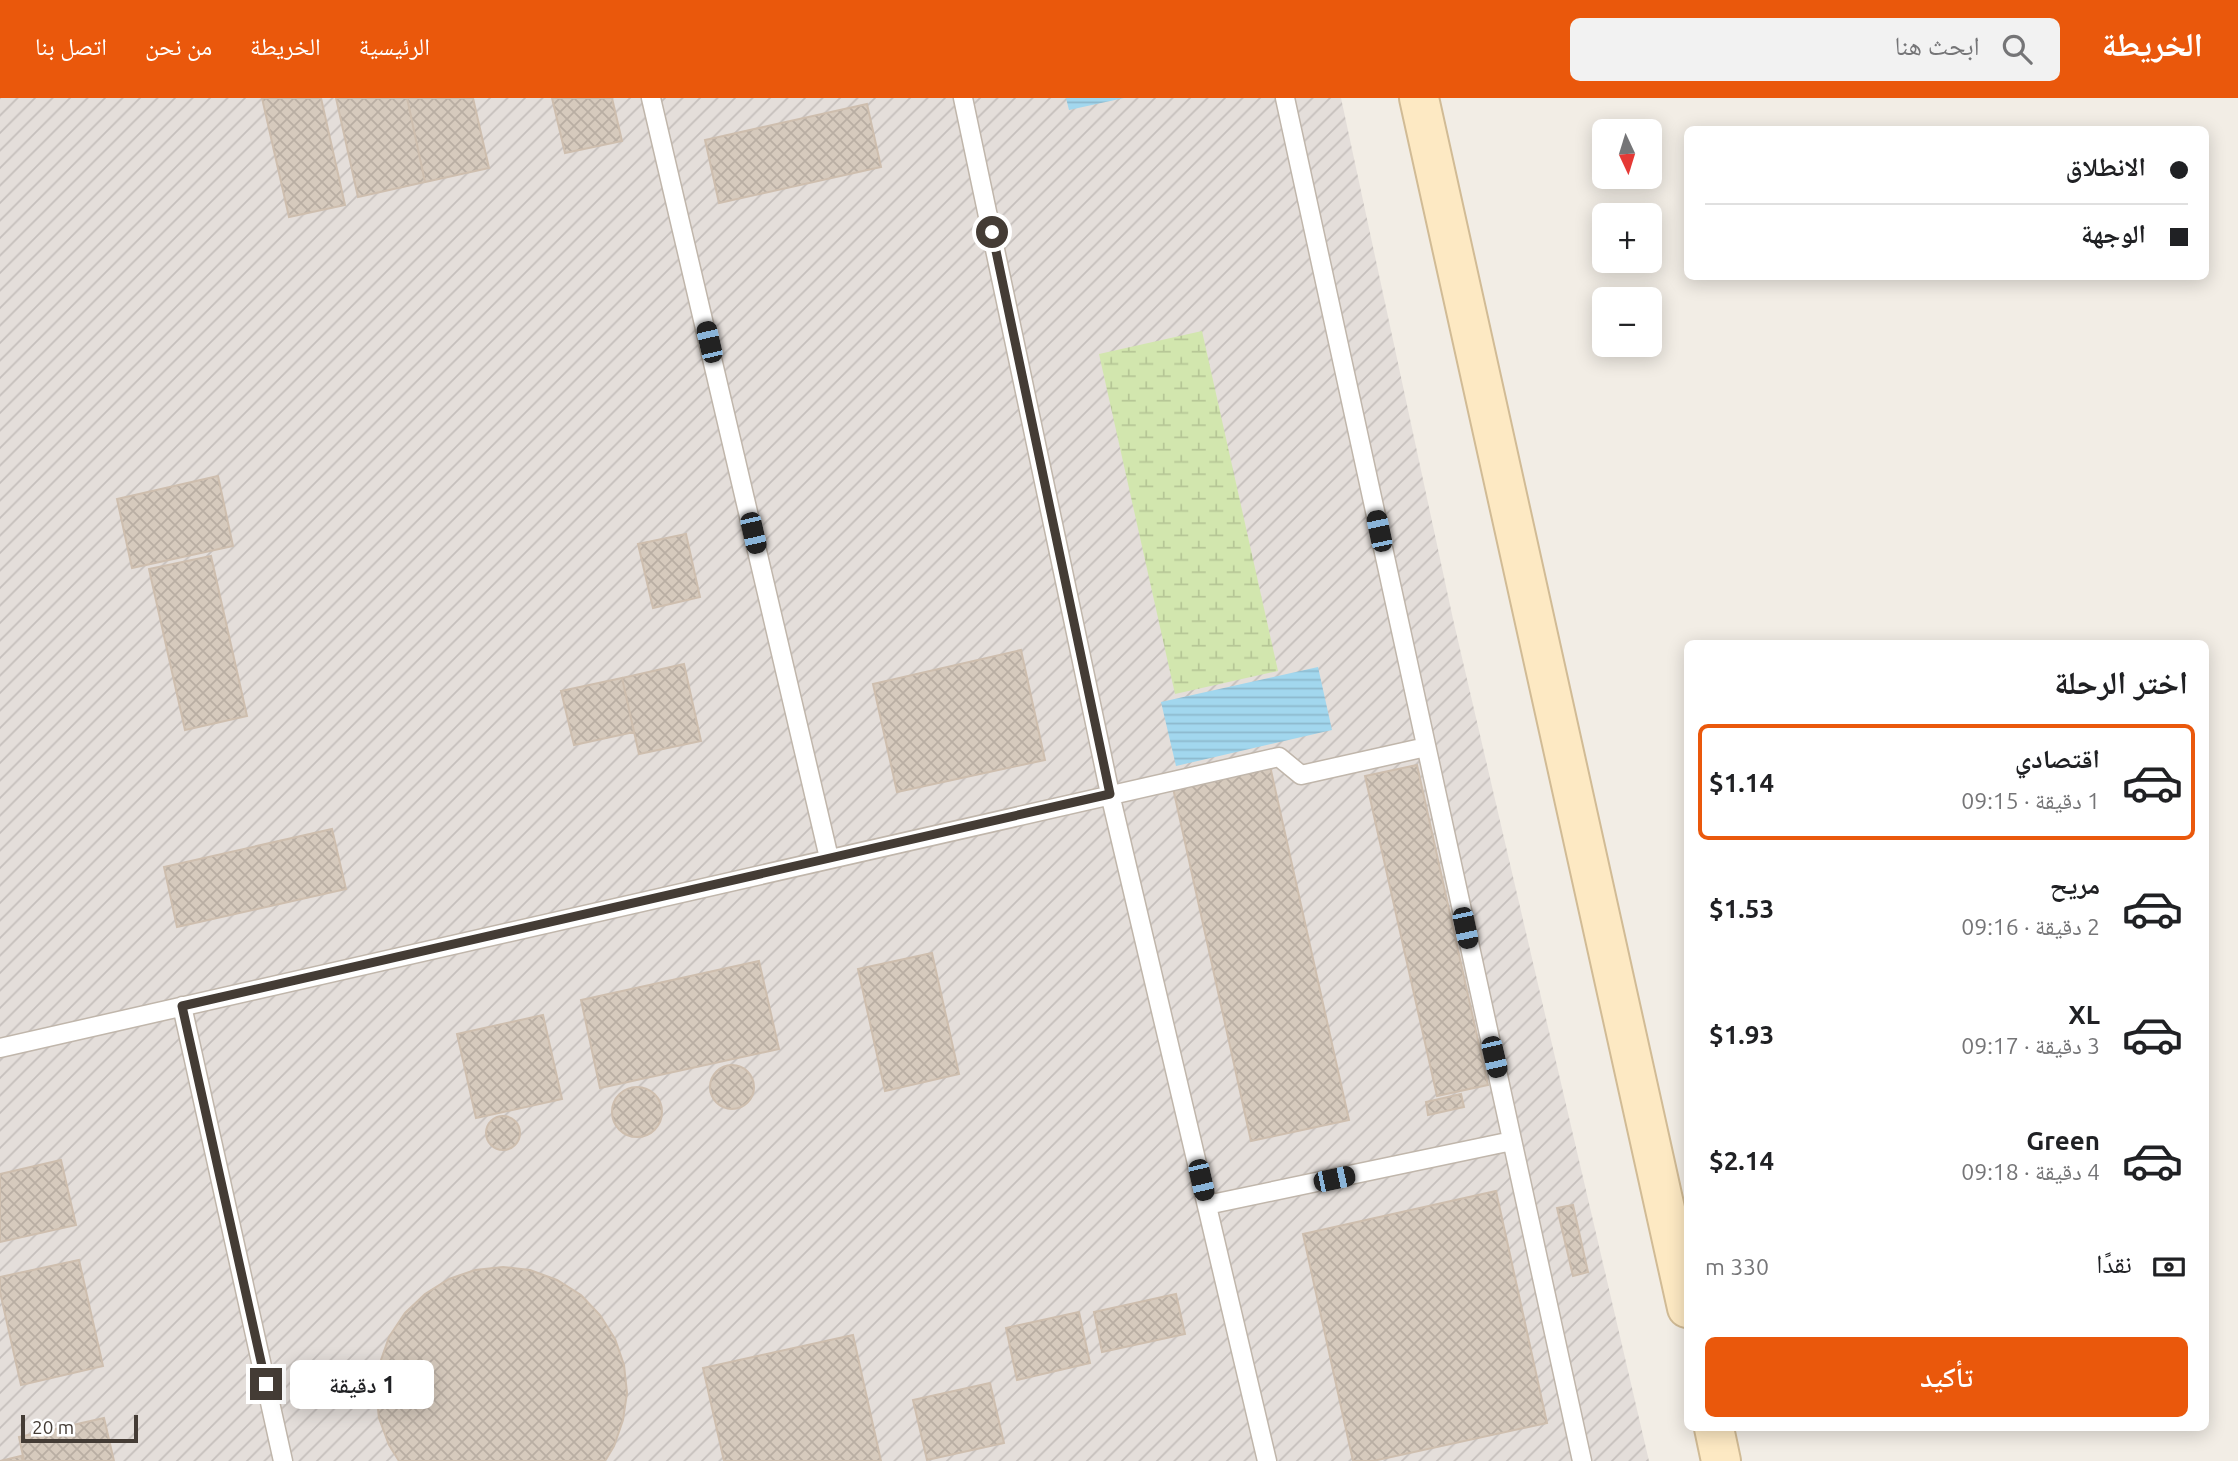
<!DOCTYPE html>
<html lang="ar">
<head>
<meta charset="utf-8">
<style>
  body { margin:0; font-family:Ubuntu,"Noto Naskh Arabic",sans-serif; background:#f2f2f2; color:#202124; direction:rtl; height:100vh; display:flex; flex-direction:column; font-size:26px; white-space:nowrap }
  * { box-sizing:border-box; margin:0 }
  p { font-size:23px; color:#757577 }
  .icon { flex:none; width:38px; height:38px; fill:none; stroke:currentColor; stroke-width:2; stroke-linecap:round; stroke-linejoin:round }
  .map { position:relative; flex:1; overflow:hidden; direction:ltr }
  .details { position:absolute; left:1684px; top:542px; width:525px; height:791px; display:flex; flex-direction:column; background:#fff; border-radius:10px; box-shadow:0 4px 18px #0003; direction:rtl }
  .details>* { flex:none }
  .hud { position:absolute; left:1684px; top:28px; width:525px; height:154px; border-radius:10px; box-shadow:0 4px 18px #0003; direction:rtl; display:grid; align-content:center; height:154px; padding:0 21px; background:#fff }
  .needle { width:46px; rotate:176deg }
  .buttons { position:absolute; left:1592px; top:21px; display:grid; gap:14px }
  .buttons a { display:grid; place-items:center; width:70px; height:70px; border-radius:10px; background:#fff; box-shadow:0 4px 18px #0003; font-size:35px }
  .scale { position:absolute; left:21px; bottom:18px; width:117px; box-sizing:border-box; padding-left:7px; border:4px solid #443c35; border-top:0; font-size:19px; line-height:24px; white-space:nowrap; color:#443c35; -webkit-text-stroke:5px #fff; paint-order:stroke }
  .end { position:absolute; width:32px; height:32px; margin:-16px; border:9px solid #443c35; background:#fff; box-shadow:0 0 0 4px #fff }
  .from { border-radius:50% }
  .bubble { position:absolute; height:49px; border-radius:10px; background:#fff; box-shadow:0 4px 18px #0003; font-size:23px; font-weight:600; line-height:49px; text-align:center; direction:rtl }
  .car { position:absolute; width:21px; height:42px; margin:-21px -10px; border-radius:9px; box-shadow:0 0 5px 2px #0007; background:linear-gradient(#222 24%,#8ab4d8 0 40%,#222 0 76%,#8ab4d8 0 86%,#222 0) }
  .hud b { display:flex; align-items:center; gap:24px; height:66px; font-size:26px }
  .hud b+b { border-top:2px solid #e0e0e0 }
  .hud i { width:18px; height:18px; background:#202124 }
  ul { padding:0; list-style:none }
  li { display:flex; align-items:center; gap:21px; height:116px; margin:0 14px 10px; padding:0 7px; border:4px solid transparent; border-radius:10px }
  li div { flex:1 }
  li b { display:block; font-size:26px }
  li em { font-style:normal; font-weight:600 }
  li.active { border-color:#ea580c }
  li>.icon { width:63px; height:63px; stroke-width:1.5 }
  h2 { padding:0 21px; font-size:32px; line-height:84px }
  .pay { display:flex; align-items:center; gap:18px; height:77px; padding:0 21px; font-size:26px }
  .pay p { margin-inline-start:auto }
  .action { display:flex; gap:14px; margin-top:auto; padding:14px 21px }
  .action a { flex:1; height:80px; border-radius:10px; background:#ea580c; color:#fff; font-size:28px; font-weight:600; line-height:80px; text-align:center }
  header { display:flex; align-items:center; gap:42px; box-sizing:border-box; height:98px; padding:0 35px; background:#ea580c; color:#fff }
  header strong { font-size:33px }
  nav { display:flex; gap:38px; margin-inline-start:auto; font-size:24px }
  .search { width:490px; height:63px; background:#f2f2f2; display:flex; align-items:center; gap:18px; box-sizing:border-box; padding:0 24px; border-radius:10px; color:#757577; font-size:26px }
  .map>svg:first-child { display:block }
  .industrial { fill:url(#industrial-furrows) }
  .wetland { fill:url(#wetland-marsh) }
  .water { fill:url(#water-rules) }
  .building { fill:url(#building-cross-hatch); stroke:#cebeae; stroke-width:2 }
  .lines { fill:none; stroke-linecap:round; stroke-linejoin:round }
  .lane-casing { stroke:#c0b6ab; stroke-width:21 }
  .secondary-casing { stroke:#d1bb95; stroke-width:42 }
  .lane { stroke:#fff; stroke-width:18 }
  .secondary { stroke:#fde9c3; stroke-width:38 }
  .route { stroke:#443c35; stroke-width:9 }
</style>
</head>
<body>
<header>
<strong>الخريطة</strong>
<div class="search"><svg class="icon" aria-label="search" viewBox="0 0 24 24"><circle cx="10" cy="10" r="6"/><path d="M15 15l6 6"/></svg>ابحث هنا</div>
<nav><a>الرئيسية</a><a>الخريطة</a><a>من نحن</a><a>اتصل بنا</a></nav>
</header>
<div class="map">
<svg width="2238" height="1363" viewBox="0 0 2238 1363">
  <defs>
    <pattern id="industrial-furrows" width="10" height="10" patternUnits="userSpaceOnUse" patternTransform="scale(1.75)"><rect width="10" height="10" fill="#e4deda"/><path d="M-1 1l2-2M0 10L10 0M9 11l2-2" fill="none" stroke="#c5bfbc"/></pattern>
    <pattern id="wetland-marsh" width="20" height="14" patternUnits="userSpaceOnUse" patternTransform="scale(1.75)"><rect width="20" height="14" fill="#d2e6ae"/><path d="M1 5h8M5 5V1M11 12h8M15 12V8" fill="none" stroke="#b6c696"/></pattern>
    <pattern id="water-rules" width="6" height="5" patternUnits="userSpaceOnUse" patternTransform="scale(1.75)"><rect width="6" height="5" fill="#a2d7ee"/><path d="M0 2.5h6" fill="none" stroke="#8db9cd"/></pattern>
    <pattern id="building-cross-hatch" width="8" height="8" patternUnits="userSpaceOnUse" patternTransform="scale(1.75)"><rect width="8" height="8" fill="#d6cabd"/><path d="M0 0l8 8M0 8l8-8" fill="none" stroke="#b9aea3"/></pattern>
  </defs>
  <rect width="100%" height="100%" fill="#f2ede5"/>
  <path class="industrial" d="M0,0H1341L1453,521L1649,1363H0Z"/>
  <path class="wetland" d="M1202,233L1278,573L1175,596L1099,256Z"/>
  <path class="water" d="M1066,0H1124L1069,12Z
    M1318,569L1332,632L1176,668L1161,604Z"/>
  <path class="building" d="M262,0H321L345,107L289,119Z
    M336,0H407L425,84L358,99Z
    M407,0H473L489,70L425,84Z
    M552,0H612L622,43L565,55Z
    M867,6L881,69L719,105L705,42Z
    M218,378L233,448L132,470L117,401Z
    M686,436L700,499L653,510L638,446Z
    M211,458L247,618L185,632L149,471Z
    M1021,552L1045,662L897,694L873,586Z
    M684,566L701,643L639,656L622,580Z
    M622,580L634,634L574,647L561,593Z
    M1417,667L1488,987L1437,998L1365,678Z
    M1270,668L1349,1022L1251,1043L1173,690Z
    M332,731L346,791L177,829L164,769Z
    M932,855L959,976L885,993L858,871Z
    M759,863L779,951L600,990L581,902Z
    M543,917L562,1001L476,1020L457,936Z
    M710 989a22 22 0 1 1 44 0a22 22 0 1 1-44 0Z
    M612 1014a25 25 0 1 1 50 0a25 25 0 1 1-50 0Z
    M1461,996L1464,1009L1428,1017L1426,1004Z
    M486 1035a17 17 0 1 1 34 0a17 17 0 1 1-34 0Z
    M61,1062L76,1127L0,1144V1076Z
    M1496,1093L1547,1325L1373,1363H1353L1303,1136Z
    M1573,1107L1588,1174L1573,1178L1557,1110Z
    M79,1162L103,1268L21,1287L0,1194V1179Z
    M503,1169L530,1172L557,1182L581,1197L600,1217L615,1241L624,1267L627,1295L623,1322L614,1348L605,1363H399L389,1347L379,1320L376,1292L380,1265L389,1239L405,1215L425,1196L449,1181L475,1172Z
    M1176,1196L1185,1236L1102,1254L1094,1214Z
    M1079,1214L1090,1265L1017,1282L1006,1230Z
    M853,1237L881,1363H724L703,1270Z
    M990,1285L1004,1345L927,1362L913,1302Z
    M104,1320L114,1363H24L19,1339Z
    M21,1358L23,1363H0Z"/>
  <g class="lines">
    <g class="lane-casing">
      <path id="lane" d="M651,0L829,760
        M963,0L1110,696L1267,1363
        M1285,0L1582,1363
        M182,908L283,1363
        M0,950L1279,659L1301,677L1426,649
        M1207,1107L1512,1043"/>
    </g>
    <g class="secondary-casing">
      <path id="secondary" d="M1419,0L1687,1210
        M1714,1330L1721,1363"/>
    </g>
    <use href="#lane" class="lane"/>
    <use href="#secondary" class="secondary"/>
  </g>
  <g class="lines">
    <path class="route" d="M266,1286L182,908L1110,696L992,134"/>
  </g>
</svg>
<div class="buttons">
<a><svg class="needle" viewBox="-14 -14 28 28"><path d="M0-13l5 13h-10z" fill="#e53935"/><path d="M0 13l5-13h-10z" fill="#757577"/></svg></a>
<a>+</a>
<a>−</a>
</div>
<div class="scale">20 m</div>
<i class="end from" style="left:992px;top:134px"></i>
<i class="end" style="left:266px;top:1286px"></i>
<div class="bubble" style="left:290px;top:1262px;width:144px">1 دقيقة</div>
<i class="car" style="left:709px;top:244px;rotate:347deg"></i>
<i class="car" style="left:1379px;top:433px;rotate:348deg"></i>
<i class="car" style="left:753px;top:435px;rotate:167deg"></i>
<i class="car" style="left:1465px;top:830px;rotate:168deg"></i>
<i class="car" style="left:1494px;top:959px;rotate:167deg"></i>
<i class="car" style="left:1334px;top:1081px;rotate:78deg"></i>
<i class="car" style="left:1201px;top:1082px;rotate:167deg"></i>
<div class="hud">
<b><i class="from"></i>الانطلاق</b>
<b><i></i>الوجهة</b>
</div>
<section class="details">
<h2>اختر الرحلة</h2>
<ul>
<li class="active"><svg class="icon" aria-label="car" viewBox="0 0 24 24"><path d="M5 17H2v-5l4-1 3-4h7l3 4 3 1v5h-3M9 17h6M6 11h13"/><circle cx="7" cy="17" r="2"/><circle cx="17" cy="17" r="2"/></svg><div><b>اقتصادي</b><p>1 دقيقة · 09:15</p></div><em>$1.14</em></li>
<li><svg class="icon" aria-label="car" viewBox="0 0 24 24"><path d="M5 17H2v-5l4-1 3-4h7l3 4 3 1v5h-3M9 17h6M6 11h13"/><circle cx="7" cy="17" r="2"/><circle cx="17" cy="17" r="2"/></svg><div><b>مريح</b><p>2 دقيقة · 09:16</p></div><em>$1.53</em></li>
<li><svg class="icon" aria-label="car" viewBox="0 0 24 24"><path d="M5 17H2v-5l4-1 3-4h7l3 4 3 1v5h-3M9 17h6M6 11h13"/><circle cx="7" cy="17" r="2"/><circle cx="17" cy="17" r="2"/></svg><div><b>XL</b><p>3 دقيقة · 09:17</p></div><em>$1.93</em></li>
<li><svg class="icon" aria-label="car" viewBox="0 0 24 24"><path d="M5 17H2v-5l4-1 3-4h7l3 4 3 1v5h-3M9 17h6M6 11h13"/><circle cx="7" cy="17" r="2"/><circle cx="17" cy="17" r="2"/></svg><div><b>Green</b><p>4 دقيقة · 09:18</p></div><em>$2.14</em></li>
</ul>
<div class="pay"><svg class="icon" aria-label="cash" viewBox="0 0 24 24"><path d="M3 7h18v10H3z"/><circle cx="12" cy="12" r="2"/></svg>نقدًا<p>330 m</p></div>
<div class="action"><a>تأكيد</a></div>
</section>
</div>
</body>
</html>
